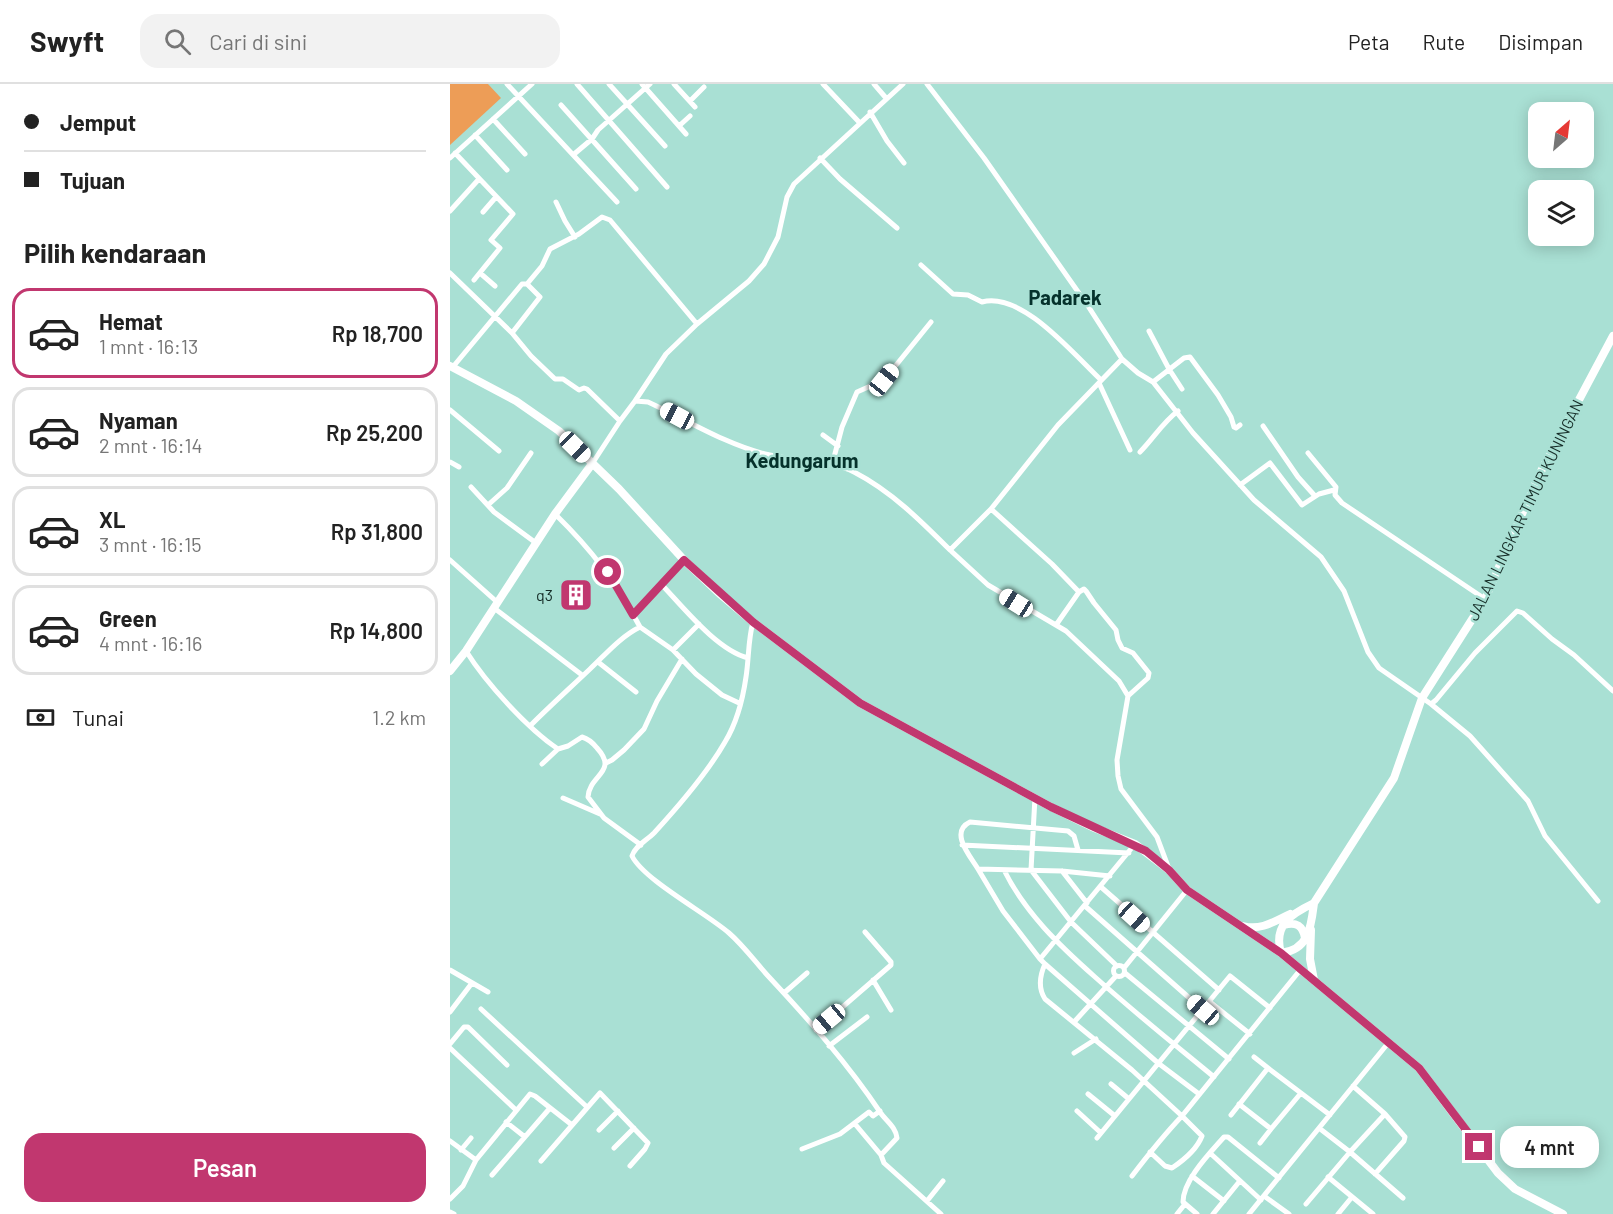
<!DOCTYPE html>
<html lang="id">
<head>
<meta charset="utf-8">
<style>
  body { margin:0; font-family:Barlow,sans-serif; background:#f2f2f2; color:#222; height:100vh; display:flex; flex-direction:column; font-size:22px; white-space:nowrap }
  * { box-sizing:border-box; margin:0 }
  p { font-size:20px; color:#767676 }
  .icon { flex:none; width:33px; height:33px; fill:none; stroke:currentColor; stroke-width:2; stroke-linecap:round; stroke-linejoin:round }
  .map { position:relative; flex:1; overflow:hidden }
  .panel { display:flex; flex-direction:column; background:#fff; width:450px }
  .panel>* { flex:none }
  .hud { display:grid; align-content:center; height:132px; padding:0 24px; background:#fff }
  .needle { width:39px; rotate:28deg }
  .tools { position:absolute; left:1078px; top:18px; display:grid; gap:12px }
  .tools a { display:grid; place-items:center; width:66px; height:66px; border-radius:12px; background:#fff; box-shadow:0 3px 15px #0003; font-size:30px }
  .end { position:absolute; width:27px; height:27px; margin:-14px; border:8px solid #c1376f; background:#fff; box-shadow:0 0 0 3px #fff }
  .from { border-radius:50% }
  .bubble { position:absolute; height:42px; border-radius:18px; background:#fff; box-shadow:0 3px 15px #0003; font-size:20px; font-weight:600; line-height:42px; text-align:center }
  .car { position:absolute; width:18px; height:36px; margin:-18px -9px; border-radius:8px; box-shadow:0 0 4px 2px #0007; background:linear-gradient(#fff 24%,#345 0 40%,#fff 0 76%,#345 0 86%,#fff 0) }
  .hud b { display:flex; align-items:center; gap:21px; height:57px; font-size:22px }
  .hud b+b { border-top:2px solid #e0e0e0 }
  .hud i { width:15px; height:15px; background:#222 }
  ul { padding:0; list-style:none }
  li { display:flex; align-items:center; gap:18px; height:90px; margin:0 12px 9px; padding:0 12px; border:3px solid #e0e0e0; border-radius:18px }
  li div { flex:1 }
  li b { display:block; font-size:22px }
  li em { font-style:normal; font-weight:600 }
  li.selected { border-color:#c1376f }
  li>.icon { width:54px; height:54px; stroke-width:1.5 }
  h2 { padding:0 24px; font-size:27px; line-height:72px }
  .pay { display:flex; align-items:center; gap:15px; height:66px; padding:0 24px; font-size:22px }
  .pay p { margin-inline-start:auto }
  .primary-button { display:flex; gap:12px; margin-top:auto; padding:12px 24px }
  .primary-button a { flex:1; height:69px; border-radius:18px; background:#c1376f; color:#fff; font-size:24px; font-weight:600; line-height:69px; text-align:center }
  header { display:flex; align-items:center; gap:36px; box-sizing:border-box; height:84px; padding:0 30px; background:#fff; border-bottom:2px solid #e0e0e0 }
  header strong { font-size:28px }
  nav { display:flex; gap:33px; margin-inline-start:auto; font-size:21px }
  .search { width:420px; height:54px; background:#f2f2f2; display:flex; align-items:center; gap:15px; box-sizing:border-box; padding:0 21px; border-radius:18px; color:#767676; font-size:22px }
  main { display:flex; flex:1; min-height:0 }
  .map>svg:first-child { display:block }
  .green { fill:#ed9d57 }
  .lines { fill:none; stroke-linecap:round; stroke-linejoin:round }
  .street { stroke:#fff; stroke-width:5 }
  .secondary { stroke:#fff; stroke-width:8 }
  .route { stroke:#c1376f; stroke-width:8 }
  .labels { text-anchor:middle; stroke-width:5; stroke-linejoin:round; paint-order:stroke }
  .street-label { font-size:16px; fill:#152c27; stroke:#a9e0d4 }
  .poi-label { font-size:16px; fill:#152c27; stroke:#a9e0d4; text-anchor:end }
  .quarter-label { font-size:20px; font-weight:bold; fill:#05312b; stroke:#a9e0d4 }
</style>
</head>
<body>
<header>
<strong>Swyft</strong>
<div class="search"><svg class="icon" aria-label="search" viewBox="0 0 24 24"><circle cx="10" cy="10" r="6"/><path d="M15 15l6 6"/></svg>Cari di sini</div>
<nav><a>Peta</a><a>Rute</a><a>Disimpan</a></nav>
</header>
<main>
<section class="panel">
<div class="hud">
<b><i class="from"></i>Jemput</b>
<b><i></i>Tujuan</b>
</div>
<h2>Pilih kendaraan</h2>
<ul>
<li class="selected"><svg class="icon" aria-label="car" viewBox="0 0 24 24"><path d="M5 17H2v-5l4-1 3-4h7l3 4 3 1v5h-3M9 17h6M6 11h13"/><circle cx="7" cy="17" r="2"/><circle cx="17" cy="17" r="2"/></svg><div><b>Hemat</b><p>1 mnt · 16:13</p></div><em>Rp 18,700</em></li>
<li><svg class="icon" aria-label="car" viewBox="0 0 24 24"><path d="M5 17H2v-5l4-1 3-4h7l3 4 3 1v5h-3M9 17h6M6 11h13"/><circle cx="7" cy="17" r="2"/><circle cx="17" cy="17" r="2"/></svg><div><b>Nyaman</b><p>2 mnt · 16:14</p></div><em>Rp 25,200</em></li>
<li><svg class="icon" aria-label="car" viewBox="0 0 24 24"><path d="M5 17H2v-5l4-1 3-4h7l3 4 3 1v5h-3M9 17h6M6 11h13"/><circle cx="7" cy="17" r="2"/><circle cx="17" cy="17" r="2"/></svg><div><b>XL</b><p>3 mnt · 16:15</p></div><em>Rp 31,800</em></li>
<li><svg class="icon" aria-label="car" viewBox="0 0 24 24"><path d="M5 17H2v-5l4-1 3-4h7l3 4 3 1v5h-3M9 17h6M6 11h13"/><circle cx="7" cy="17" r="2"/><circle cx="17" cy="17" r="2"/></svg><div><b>Green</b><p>4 mnt · 16:16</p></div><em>Rp 14,800</em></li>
</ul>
<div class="pay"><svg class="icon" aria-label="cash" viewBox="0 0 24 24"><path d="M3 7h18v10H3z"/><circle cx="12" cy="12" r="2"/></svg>Tunai<p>1.2 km</p></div>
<div class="primary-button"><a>Pesan</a></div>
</section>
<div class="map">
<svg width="1163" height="1130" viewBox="0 0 1163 1130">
  <rect width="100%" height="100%" fill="#a9e0d4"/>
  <path class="green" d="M0,0H38L51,14L0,61Z"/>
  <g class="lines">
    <path class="street" d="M57,0L167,118
      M127,0L217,103
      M159,0L215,62
      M192,0L236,50
      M224,0L245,23
      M373,0L409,38
      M424,0L436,14
      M240,17L254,3
      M111,21L186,105
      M420,28L437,57L454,79
      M43,35L75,70
      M229,42L240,32
      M25,51L57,86
      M5,69L63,130L41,156L50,164L24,196
      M123,71L142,55L148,46L200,0
      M0,74L82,0
      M370,74L390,95L447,144
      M106,118L115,137L125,153
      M0,127L29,95
      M33,128L46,113
      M471,181L503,210L518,211L532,218C572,207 624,271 651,296
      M0,189L62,249L81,272L105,295H113L129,306L134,304L137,305L170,337
      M30,189L45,202
      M699,247L719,285L732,305
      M62,249L90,213L77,200
      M672,275L688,289L703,298L743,349L804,416L871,473L894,507L918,568L929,584L981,620L1020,652L1078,717L1095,752L1148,817
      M2,284L72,200H77L92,182L100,165L129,150L152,133L160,136L247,240
      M703,298L734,274L740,273L768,311L781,333L784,343L786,344L790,341
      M649,299L680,366
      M185,317L216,270L247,240L299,197L314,180L328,153L337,113L344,100L453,0
      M0,326L49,367
      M813,342L848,393L865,412
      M373,351L388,362
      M690,368C703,355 713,338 728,327
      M858,369L886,403L885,411L892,419L1035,515
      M0,378L9,383
      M142,380L170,337L185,317L198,318C237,336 273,359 315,370C341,377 382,376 404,388C441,407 471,437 500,466L541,425L608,341L672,275L638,222L534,74L477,0
      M382,381L392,343L407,308L434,296L481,238
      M790,401L820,379L852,421L869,410L884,406
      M21,403L44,428L86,459
      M38,421L57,404L81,369
      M541,425L602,480L629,508L606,541
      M105,430C142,466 166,498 190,543
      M500,466L538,501L616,547L669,597L678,612L667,676L668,692L671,705L707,753L719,785
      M0,476L47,518
      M212,501C234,524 267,566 298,574
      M629,508L634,505L636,507L644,519L666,546L668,556L672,564L683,569L699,589L698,594L678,612
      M44,524L132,591
      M183,531L234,476
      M303,538C298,556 299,574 296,593C293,614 286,640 275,658C259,686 226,725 204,749C196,757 185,762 182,772C194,796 256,829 279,849C294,862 306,879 319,893C359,936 398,980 430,1028C436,1037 446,1043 447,1054L431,1071L434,1079L491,1130
      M223,566L249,540
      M16,567C36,599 77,644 108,665L118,662L132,653C139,655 143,659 147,664C169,688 139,691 138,713L154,734L191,761
      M148,578L186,608
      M981,620L986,616L1025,569L1067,527L1073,529L1102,555L1124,571L1163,607
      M81,641C100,622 120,604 140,585C155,571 170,553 190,543L223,566L246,590L272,611L289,619
      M156,679L162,676L174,666L194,645L207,617L232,575
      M92,680L108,665
      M585,713L581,786L621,838L667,882
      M113,714L150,730
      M685,760L590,875L595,880C590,891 588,904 595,915L682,986L732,1032L851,885
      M512,761L679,769
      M528,785C520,772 499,748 520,738L618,747L624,752L628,766
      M554,786C575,829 610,862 645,893C684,928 724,960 764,993
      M612,787L637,819
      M651,803L769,906
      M635,822L753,926
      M590,875L553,827L528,785L612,787L660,792
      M595,880L708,979L749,1010
      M663.5 887a5.5 5.5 0 1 1 11 0a5.5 5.5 0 1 1-11 0Z
      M674,884L737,806
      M0,886L38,908
      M675,889L779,975
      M423,896L441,926
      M334,909L357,889
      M760,918L800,950
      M31,925L137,1023
      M0,928L22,899
      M625,937L666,892
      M366,946L441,881V878L415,848
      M0,960L14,943H18L57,981
      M379,962L417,933
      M0,964L66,1026
      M624,969L646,955
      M804,973L818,984
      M661,1000L679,1015
      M903,1002L935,1030L900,1068L953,1114
      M638,1010L665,1032
      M789,1020L821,1045L851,1009
      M627,1027L651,1049
      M781,1031L818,984L880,1031
      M56,1038L75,1053
      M405,1040L431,1071
      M149,1046L168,1027
      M647,1054L780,892L820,924
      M0,1057L26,1076L13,1102L0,1115
      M810,1059L821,1045
      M164,1064L184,1044
      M352,1065L390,1050L419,1028L423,1032L430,1027
      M11,1066L21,1054
      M760,1069L811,1116
      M26,1076L80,1010L85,1012L122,1041
      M91,1077L150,1009L198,1059L195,1065L180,1082
      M925,1090L954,1057L955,1053L935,1030
      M42,1091L100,1024
      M682,1092C698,1071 714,1051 732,1032L752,1052C747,1065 734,1076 722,1084L715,1082L700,1068
      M742,1092L774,1117
      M878,1093L923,1130
      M814,1112L839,1130
      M477,1117L493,1097
      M856,1120L900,1068L869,1044
      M0,1128L4,1130
      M727,1130L735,1120
      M747,1130L733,1118C733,1096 760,1069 774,1053H778L829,1094
      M763,1130L789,1098
      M799,1130L939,958
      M888,1130L902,1113"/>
    <path class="secondary" d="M0,282L66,317L109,347L169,405L234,476L271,511L303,538L410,619L601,723L642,743L685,760L719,786L737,806L831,869L969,984L1048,1089L1065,1105L1113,1130
      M0,587L16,567L105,430L142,380
      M864,819C841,830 823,841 831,869C859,866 861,843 864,819L944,694L972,614L1035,515L1089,391L1163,252
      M834,841C846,837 853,842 855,854
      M793,842C811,847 825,837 840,830
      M861,846L860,875L864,896"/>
  </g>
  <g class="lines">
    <path class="route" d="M158,488L183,531L234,476L303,538L410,619L601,723L696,767L719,786L737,806L831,869L969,984L1029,1063"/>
  </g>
  <defs>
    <g id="building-square" transform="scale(1.725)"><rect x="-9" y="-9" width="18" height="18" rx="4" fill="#c1376f" stroke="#a9e0d4"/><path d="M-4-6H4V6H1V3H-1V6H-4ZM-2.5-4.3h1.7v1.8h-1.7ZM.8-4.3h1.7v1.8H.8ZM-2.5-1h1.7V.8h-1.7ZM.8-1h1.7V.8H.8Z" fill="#fff"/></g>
  </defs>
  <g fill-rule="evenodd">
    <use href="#building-square" x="126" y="511"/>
  </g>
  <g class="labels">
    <g class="street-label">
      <text transform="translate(1075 426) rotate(-64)" y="6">JALAN LINGKAR TIMUR KUNINGAN</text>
    </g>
    <g class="poi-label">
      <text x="103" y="517">q3</text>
    </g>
    <g class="quarter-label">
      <text x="615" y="221">Padarek</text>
      <text x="352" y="384">Kedungarum</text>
    </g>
  </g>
</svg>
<div class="tools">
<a><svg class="needle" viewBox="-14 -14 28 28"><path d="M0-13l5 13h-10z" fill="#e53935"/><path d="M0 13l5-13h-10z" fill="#767676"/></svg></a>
<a><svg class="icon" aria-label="layers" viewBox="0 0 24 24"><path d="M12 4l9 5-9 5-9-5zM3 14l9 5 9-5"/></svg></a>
</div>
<i class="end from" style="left:158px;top:488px"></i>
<i class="end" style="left:1029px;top:1063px"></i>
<div class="bubble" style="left:1050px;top:1042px;width:99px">4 mnt</div>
<i class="car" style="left:434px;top:296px;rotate:39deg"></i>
<i class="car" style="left:227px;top:332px;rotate:298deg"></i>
<i class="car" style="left:125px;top:363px;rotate:134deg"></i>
<i class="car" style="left:566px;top:519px;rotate:302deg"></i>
<i class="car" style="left:684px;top:833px;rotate:132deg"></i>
<i class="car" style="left:753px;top:926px;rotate:311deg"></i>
<i class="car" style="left:379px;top:935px;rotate:230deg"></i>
</div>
</main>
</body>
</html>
